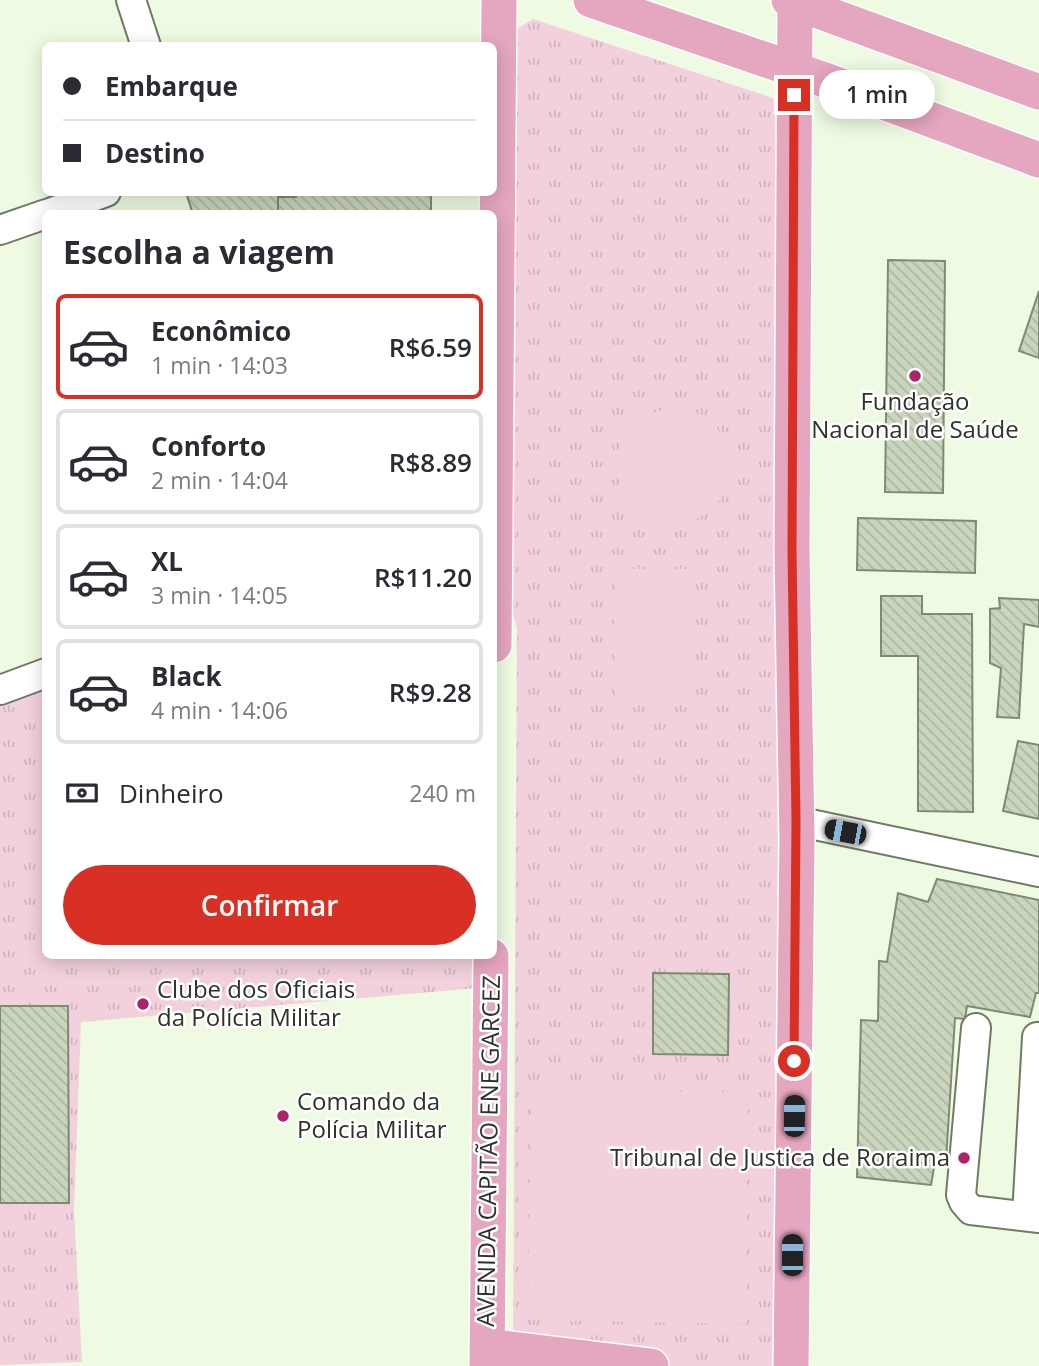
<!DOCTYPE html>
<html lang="pt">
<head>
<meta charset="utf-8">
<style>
  body { margin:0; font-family:"Open Sans",sans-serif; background:#f7f7f7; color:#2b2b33; height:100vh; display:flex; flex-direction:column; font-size:26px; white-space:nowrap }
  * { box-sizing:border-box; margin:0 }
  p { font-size:23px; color:#7c7c81 }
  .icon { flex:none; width:38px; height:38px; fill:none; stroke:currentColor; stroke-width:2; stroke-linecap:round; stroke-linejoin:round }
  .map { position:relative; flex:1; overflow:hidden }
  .side { position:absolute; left:42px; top:210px; width:455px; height:749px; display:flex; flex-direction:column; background:#fff; border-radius:10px; box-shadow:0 4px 18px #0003 }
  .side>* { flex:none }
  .hud { position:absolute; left:42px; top:42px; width:455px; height:154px; border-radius:10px; box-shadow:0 4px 18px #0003; display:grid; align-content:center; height:154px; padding:0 21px; background:#fff }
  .end { position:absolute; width:32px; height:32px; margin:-16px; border:9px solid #d93025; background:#fff; box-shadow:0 0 0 4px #fff }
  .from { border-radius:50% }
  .bubble { position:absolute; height:49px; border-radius:24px; background:#fff; box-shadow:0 4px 18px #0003; font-size:23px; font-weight:600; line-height:49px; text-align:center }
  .car { position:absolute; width:21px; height:42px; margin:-21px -10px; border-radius:9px; box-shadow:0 0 5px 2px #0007; background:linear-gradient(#222 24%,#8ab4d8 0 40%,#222 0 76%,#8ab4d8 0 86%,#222 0) }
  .hud b { display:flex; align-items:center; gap:24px; height:66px; font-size:26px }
  .hud b+b { border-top:2px solid #e1e1e2 }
  .hud i { width:18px; height:18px; background:#2b2b33 }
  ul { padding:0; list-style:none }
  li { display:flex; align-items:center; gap:21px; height:105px; margin:0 14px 10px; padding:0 7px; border:4px solid #e1e1e2; border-radius:10px }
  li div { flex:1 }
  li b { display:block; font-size:26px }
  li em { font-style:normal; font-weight:600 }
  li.on { border-color:#d93025 }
  li>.icon { width:63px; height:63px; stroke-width:1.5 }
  h2 { padding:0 21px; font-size:32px; line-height:84px }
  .pay { display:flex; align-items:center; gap:18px; height:77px; padding:0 21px; font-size:26px }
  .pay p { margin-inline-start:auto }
  .cta { display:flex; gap:14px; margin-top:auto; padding:14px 21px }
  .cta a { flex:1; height:80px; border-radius:42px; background:#d93025; color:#fff; font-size:28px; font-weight:600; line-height:80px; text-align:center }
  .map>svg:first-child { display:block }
  .park { fill:url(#park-tufts) }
  .pitch { fill:#f2d1dc }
  .building { fill:url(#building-back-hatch); stroke:#7f8a74; stroke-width:2 }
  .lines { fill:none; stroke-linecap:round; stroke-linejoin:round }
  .minor-casing { stroke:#707b66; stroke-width:32 }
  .major-casing { stroke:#fff; stroke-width:38 }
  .minor { stroke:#fff; stroke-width:28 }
  .major { stroke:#e5a6bf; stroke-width:35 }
  .route { stroke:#d93025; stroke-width:9 }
  .poi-dot { fill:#ac2367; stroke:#fff; stroke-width:2.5 }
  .labels { text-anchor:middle; stroke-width:5; stroke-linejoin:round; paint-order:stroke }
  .poi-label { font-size:24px; fill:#2e3329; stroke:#fff; text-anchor:start }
  .street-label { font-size:24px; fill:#2e3329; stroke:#fff }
</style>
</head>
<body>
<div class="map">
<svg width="1039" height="1366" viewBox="0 0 1039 1366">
  <defs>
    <pattern id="park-tufts" width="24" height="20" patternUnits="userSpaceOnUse" patternTransform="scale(1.75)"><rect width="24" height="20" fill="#f2d1dc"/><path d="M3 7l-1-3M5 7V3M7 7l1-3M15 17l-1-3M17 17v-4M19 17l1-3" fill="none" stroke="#d0b4bd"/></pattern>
    <pattern id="building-back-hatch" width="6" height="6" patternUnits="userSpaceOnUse" patternTransform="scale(1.75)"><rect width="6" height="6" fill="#c9d5bd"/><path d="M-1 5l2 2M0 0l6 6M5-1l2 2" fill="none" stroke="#adb7a2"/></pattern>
  </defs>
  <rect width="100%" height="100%" fill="#eefbe2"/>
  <path class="park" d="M533,19L776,99L779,1366H513L517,628L509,601L514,31Z
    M45,673L46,956H491L490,987L81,1022L74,1210L82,1362L0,1365V690Z"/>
  <path class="pitch" d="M617 466a57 57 0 1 1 114 0a57 57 0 1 1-114 0Z
    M614,569H691L692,697L615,698Z
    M531,1088L748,1093L745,1324L528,1320Z"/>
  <path class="building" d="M197,192H278V214H193L187,196Z
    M297,192H431V214H278V197H296Z
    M888,260L945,261L943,493L885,492Z
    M1039,291V358L1019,351Z
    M858,518L976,521L975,573L857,570Z
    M881,596H922V614H972L973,812L918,811V656H881Z
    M999,598L1039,600V627L1024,624L1019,718L997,717L1001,668L990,663V609L1000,608Z
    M1018,741L1039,745V819L1003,811Z
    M937,879L1039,900V993H1036L1030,1017L967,1006L965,1019L955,1018L946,1161L935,1162L931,1185L857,1177L861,1020L878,1021L879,961L887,962L898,893L928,902Z
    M653,973L729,974L728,1055L653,1054Z
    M0,1006H68L69,1203H0Z"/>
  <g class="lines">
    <g class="minor-casing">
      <path id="minor" d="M131,0L146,46
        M47,214L106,192
        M0,230L46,214
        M0,690L46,673
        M796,821L1039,872
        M976,1028L961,1195L964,1202L971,1210L1039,1218
        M1027,1216L1037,1037"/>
    </g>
    <g class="major-casing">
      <path id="major" d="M591,0L822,79L1039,160
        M789,0L1039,92
        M494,645L499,0
        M487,1346L651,1366
        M487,1366L491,956
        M791,1366L797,839L792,551L795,2"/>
    </g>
    <use href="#minor" class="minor"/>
    <use href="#major" class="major"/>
  </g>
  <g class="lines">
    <path class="route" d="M794,95L792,551L796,821L794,1061"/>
  </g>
  <g class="poi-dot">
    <circle cx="915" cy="376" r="7"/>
    <circle cx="143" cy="1004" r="7"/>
    <circle cx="283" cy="1116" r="7"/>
    <circle cx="964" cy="1158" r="7"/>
  </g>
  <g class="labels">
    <g class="poi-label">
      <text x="915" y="410" text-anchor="middle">Fundação<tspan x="915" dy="28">Nacional de Saúde</tspan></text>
      <text x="157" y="998">Clube dos Oficiais<tspan x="157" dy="28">da Polícia Militar</tspan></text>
      <text x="297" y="1110">Comando da<tspan x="297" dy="28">Polícia Militar</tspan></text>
      <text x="950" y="1166" text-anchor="end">Tribunal de Justica de Roraima</text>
    </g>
    <g class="street-label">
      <text transform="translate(489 1151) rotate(-89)" y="8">AVENIDA CAPITÃO ENE GARCEZ</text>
    </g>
  </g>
</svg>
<i class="end from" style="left:794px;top:1061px"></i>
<i class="end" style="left:794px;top:95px"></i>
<div class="bubble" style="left:819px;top:70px;width:116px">1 min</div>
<i class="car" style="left:845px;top:832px;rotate:281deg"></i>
<i class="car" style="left:794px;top:1116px;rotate:1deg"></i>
<i class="car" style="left:792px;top:1255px;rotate:0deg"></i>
<div class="hud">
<b><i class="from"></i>Embarque</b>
<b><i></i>Destino</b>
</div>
<section class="side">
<h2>Escolha a viagem</h2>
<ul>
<li class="on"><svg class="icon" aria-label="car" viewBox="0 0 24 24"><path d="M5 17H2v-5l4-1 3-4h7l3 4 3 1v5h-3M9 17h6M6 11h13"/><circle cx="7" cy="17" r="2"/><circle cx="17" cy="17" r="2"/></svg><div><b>Econômico</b><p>1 min · 14:03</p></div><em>R$6.59</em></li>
<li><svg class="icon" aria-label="car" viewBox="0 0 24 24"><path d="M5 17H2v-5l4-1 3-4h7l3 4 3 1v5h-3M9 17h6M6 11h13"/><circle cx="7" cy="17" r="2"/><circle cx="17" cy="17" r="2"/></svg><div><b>Conforto</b><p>2 min · 14:04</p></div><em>R$8.89</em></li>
<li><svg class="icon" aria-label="car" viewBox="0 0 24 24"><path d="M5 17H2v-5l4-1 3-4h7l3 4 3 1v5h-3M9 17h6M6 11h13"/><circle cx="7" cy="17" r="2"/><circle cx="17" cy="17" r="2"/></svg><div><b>XL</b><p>3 min · 14:05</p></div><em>R$11.20</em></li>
<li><svg class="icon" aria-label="car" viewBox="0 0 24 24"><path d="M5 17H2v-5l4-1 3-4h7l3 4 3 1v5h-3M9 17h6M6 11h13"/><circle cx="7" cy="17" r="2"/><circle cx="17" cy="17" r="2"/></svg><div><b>Black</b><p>4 min · 14:06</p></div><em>R$9.28</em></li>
</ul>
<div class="pay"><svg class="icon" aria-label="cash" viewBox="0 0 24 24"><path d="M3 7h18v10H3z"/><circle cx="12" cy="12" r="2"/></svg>Dinheiro<p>240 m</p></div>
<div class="cta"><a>Confirmar</a></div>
</section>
</div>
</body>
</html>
